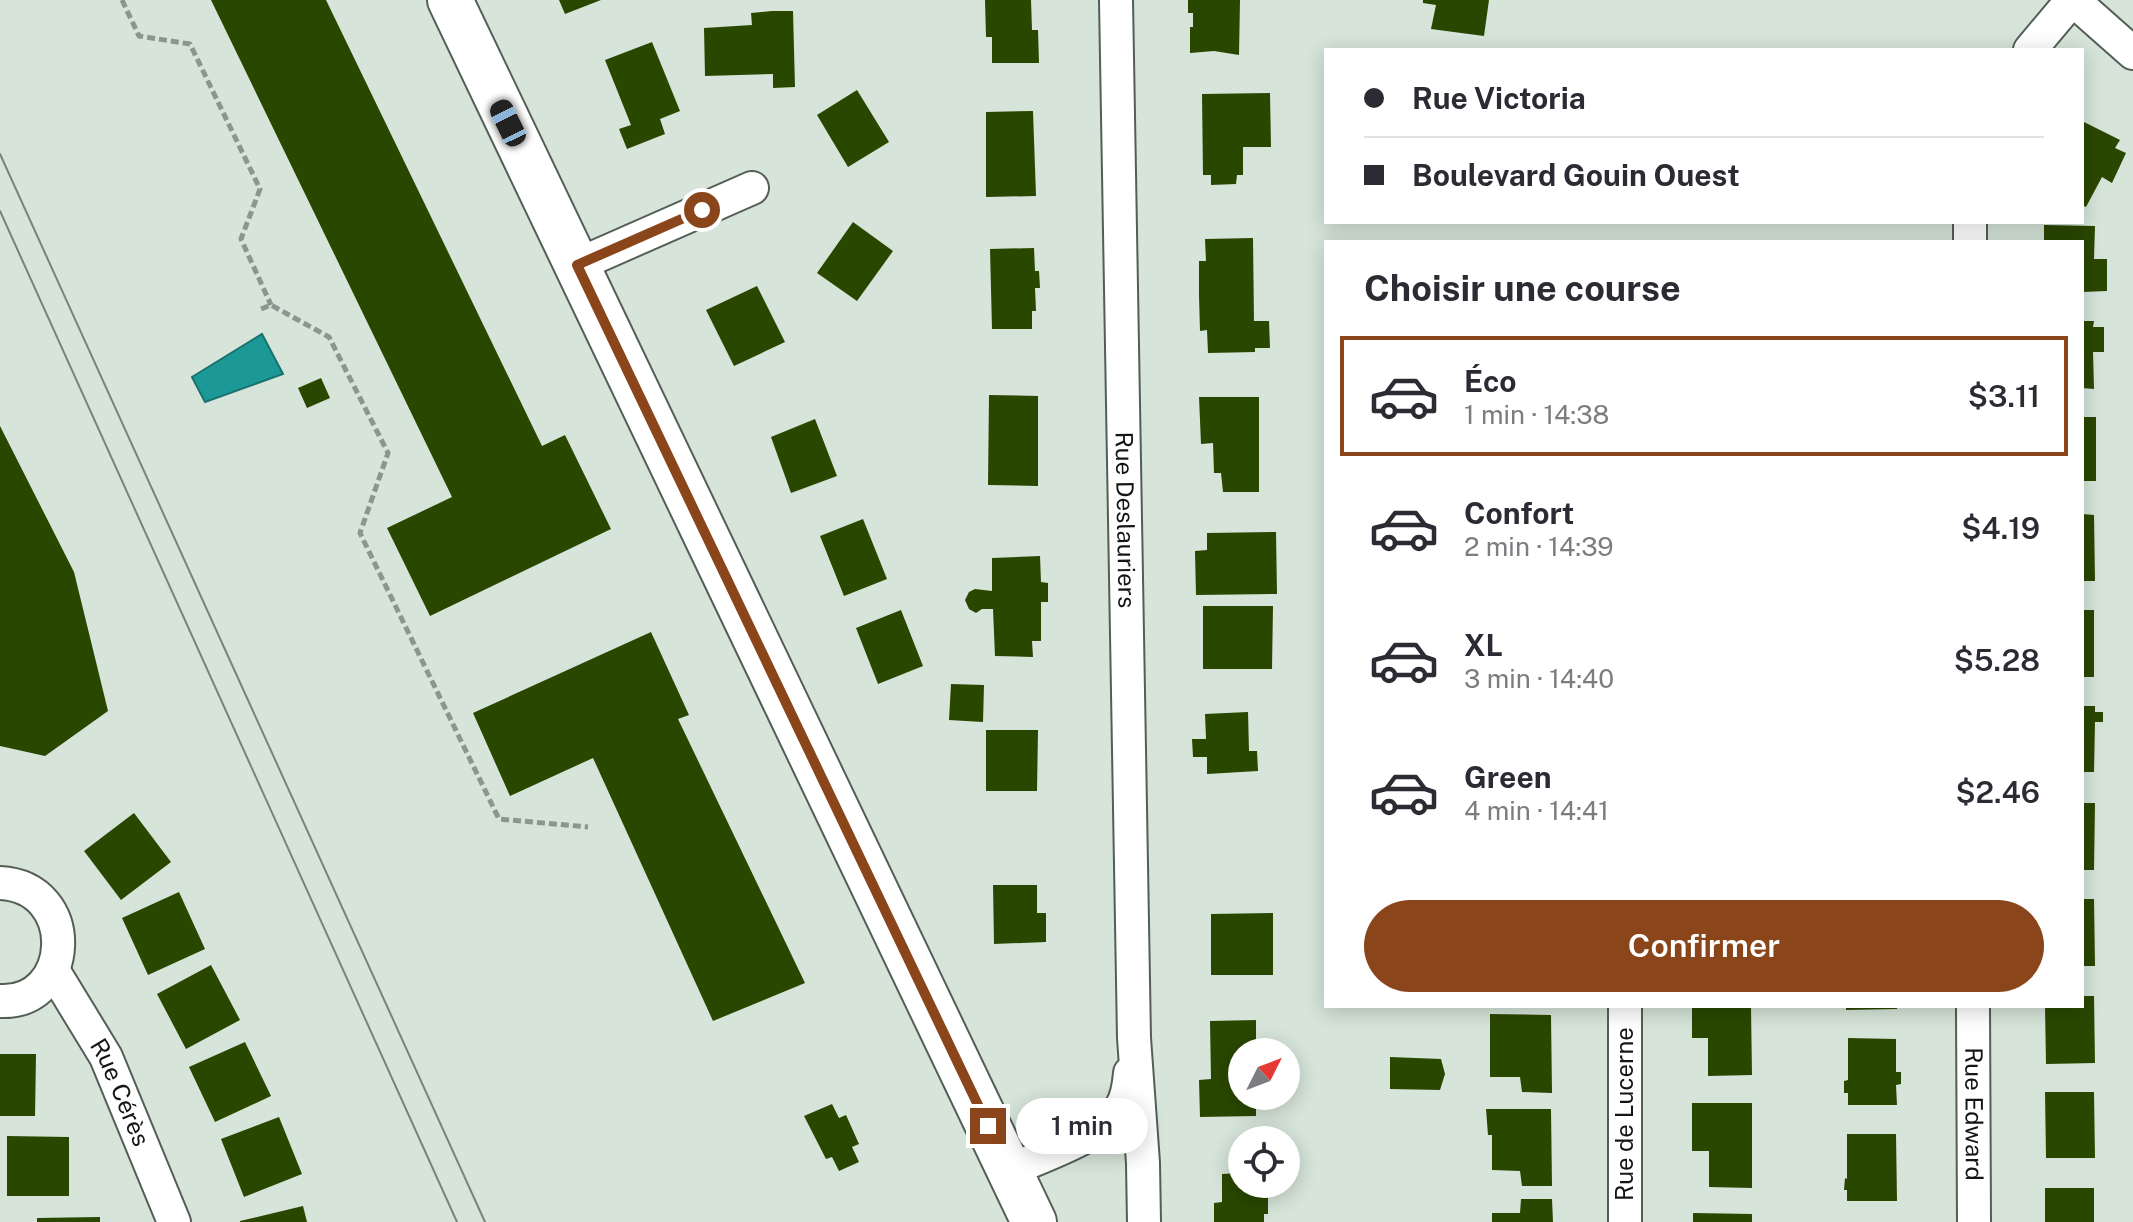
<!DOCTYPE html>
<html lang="fr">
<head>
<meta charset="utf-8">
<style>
  body { margin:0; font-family:"Public Sans",sans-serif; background:#f7f7f7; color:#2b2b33; height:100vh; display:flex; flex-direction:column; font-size:30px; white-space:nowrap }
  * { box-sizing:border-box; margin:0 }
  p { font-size:26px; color:#7c7c81 }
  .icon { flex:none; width:44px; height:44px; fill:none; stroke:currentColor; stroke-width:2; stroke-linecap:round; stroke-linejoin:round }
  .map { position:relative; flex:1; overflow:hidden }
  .sheet { position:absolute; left:1324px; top:240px; width:760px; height:768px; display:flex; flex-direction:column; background:#fff; border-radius:0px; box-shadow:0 4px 20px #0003 }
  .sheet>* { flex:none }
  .guide { position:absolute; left:1324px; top:48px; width:760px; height:176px; border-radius:0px; box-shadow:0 4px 20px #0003; display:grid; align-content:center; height:176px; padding:0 40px; background:#fff }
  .needle { width:52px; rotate:48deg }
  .tools { position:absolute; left:1228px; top:1038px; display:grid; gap:16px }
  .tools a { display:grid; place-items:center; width:72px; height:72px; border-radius:50%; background:#fff; box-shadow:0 4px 20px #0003; font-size:40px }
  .end { position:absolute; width:36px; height:36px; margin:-18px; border:10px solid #8a461a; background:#fff; box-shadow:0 0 0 4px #fff }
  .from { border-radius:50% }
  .bubble { position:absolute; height:56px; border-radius:28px; background:#fff; box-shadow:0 4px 20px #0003; font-size:26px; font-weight:600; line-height:56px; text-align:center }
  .car { position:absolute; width:24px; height:48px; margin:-24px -12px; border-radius:10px; box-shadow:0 0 6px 2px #0007; background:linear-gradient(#222 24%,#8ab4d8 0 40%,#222 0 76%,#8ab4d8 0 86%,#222 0) }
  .guide b { display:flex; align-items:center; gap:28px; height:76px; font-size:30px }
  .guide b+b { border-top:2px solid #e1e1e2 }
  .guide i { width:20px; height:20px; background:#2b2b33 }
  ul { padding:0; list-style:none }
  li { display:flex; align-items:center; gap:24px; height:120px; margin:0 16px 12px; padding:0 24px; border:4px solid transparent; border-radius:0px }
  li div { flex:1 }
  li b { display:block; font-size:30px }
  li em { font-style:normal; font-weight:600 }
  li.selected { border-color:#8a461a }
  li>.icon { width:72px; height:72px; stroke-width:1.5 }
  h2 { padding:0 40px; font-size:36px; line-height:96px }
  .cta { display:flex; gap:16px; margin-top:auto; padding:16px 40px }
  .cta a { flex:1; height:92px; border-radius:48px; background:#8a461a; color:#fff; font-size:32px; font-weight:600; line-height:92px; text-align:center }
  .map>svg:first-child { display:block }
  .water { fill:#1c9996; stroke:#19726f; stroke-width:2 }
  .building { fill:#2a4700 }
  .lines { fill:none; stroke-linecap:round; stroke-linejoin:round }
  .minor-casing { stroke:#535f56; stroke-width:36 }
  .secondary-casing { stroke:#535f56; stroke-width:48 }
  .path { stroke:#8b968e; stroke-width:5; stroke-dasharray:8 4; stroke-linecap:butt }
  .minor { stroke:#fff; stroke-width:32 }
  .secondary { stroke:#fff; stroke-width:44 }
  .tram { stroke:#79837b; stroke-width:2 }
  .route { stroke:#8a461a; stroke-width:10 }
  .labels { text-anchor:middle; stroke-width:8; stroke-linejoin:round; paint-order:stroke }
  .street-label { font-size:24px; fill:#121713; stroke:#fff }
</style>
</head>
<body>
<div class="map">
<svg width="2133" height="1222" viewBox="0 0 2133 1222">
  <rect width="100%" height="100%" fill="#d6e4d9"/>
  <path class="water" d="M262,334L283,374L205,402L192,377Z"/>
  <path class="building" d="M211,0H326L542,446L565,435L611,529L430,616L387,528L452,497Z
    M559,0H601L565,14Z
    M985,0H1031L1032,30H1038L1039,63H992V37H986Z
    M1188,0H1240L1239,55L1214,51L1190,53V27H1193V13H1188Z
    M1423,0H1489L1484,36L1431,29L1436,5L1423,3Z
    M772,11H793L795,87L773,88V74L705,76L704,28L752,25L751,13Z
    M652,42L680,111L660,119L665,134L627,149L619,129L631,125L605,60Z
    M857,90L889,142L848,167L817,115Z
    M1270,93L1271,147H1243V175H1237L1236,184L1211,185V175H1203L1202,94Z
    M1033,111L1036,196L986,197V112Z
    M2082,121L2120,140L2115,148L2126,153L2112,183L2102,177L2086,207L2082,205Z
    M853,222L893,251L857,301L817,273Z
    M2044,225L2095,226L2094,259H2107V291L2082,292V242H2044Z
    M1253,238L1254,321H1269L1270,348H1255V352L1208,353L1207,330L1200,331L1199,296V261H1206L1205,239Z
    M1034,248L1035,271H1039L1040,288H1035L1036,311H1032V329H992L990,249Z
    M757,286L785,342L734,366L706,310Z
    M2082,321H2094L2093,327H2104V352H2093L2094,389L2082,388Z
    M321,378L330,398L307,408L298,388Z
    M989,395L1038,396V486L988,485Z
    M1199,397H1259V492H1223L1221,473H1214L1213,443L1201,444Z
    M2082,417H2096V481H2082Z
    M815,419L837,476L791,493L771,437Z
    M0,426L74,572L108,711L45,756L0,746Z
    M2082,514L2094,515L2095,581H2082Z
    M863,519L887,579L844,596L820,536Z
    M1276,532L1277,594L1196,595L1195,551L1207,550V533Z
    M1040,556L1041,582L1048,583V602H1041V641H1032L1033,657L995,656L993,609H982L976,613L969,609L965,600L969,592L975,589L992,591V558Z
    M1203,606H1273L1272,669H1203Z
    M901,610L923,666L878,684L856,628Z
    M2082,610H2094V677H2082Z
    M651,632L689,715L678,719L805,983L713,1021L593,758L510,796L473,713Z
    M951,684L984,685L983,722L949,720Z
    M2082,706H2095V712H2103V722H2095L2094,772H2082Z
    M1248,712L1249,751H1257L1258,771L1207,774V757H1193L1192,739H1206L1205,714Z
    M986,730H1038L1037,791H986Z
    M2082,803H2095L2094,870H2082Z
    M134,813L171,862L121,900L84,851Z
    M993,885H1037V913H1046V942L994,944Z
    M179,892L205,949L148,975L122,918Z
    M2082,899H2094L2095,966H2082Z
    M1273,913V975H1211V914Z
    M211,965L240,1020L186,1049L157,994Z
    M2082,996H2094L2095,1063L2046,1064L2045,1006H2082Z
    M1692,1006H1751L1752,1075L1708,1076V1038H1692Z
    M1846,1006H1897V1009L1846,1010Z
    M1490,1014L1551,1015L1552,1093L1522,1092L1520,1077H1490Z
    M1256,1020V1052H1242V1096H1256V1116L1200,1117L1199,1080L1211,1079L1210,1021Z
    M1848,1038L1896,1039V1072H1901V1084L1896,1085L1897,1105H1848V1093H1844V1081L1848,1080Z
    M245,1042L271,1096L215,1122L189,1067Z
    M0,1054H36L35,1116H0Z
    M1390,1057L1441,1059L1445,1074L1440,1090L1390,1089Z
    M2045,1092H2094L2095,1158H2046Z
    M1692,1103H1752V1188L1709,1187V1151H1692Z
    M832,1104L839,1118L846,1115L859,1144L852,1147L859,1162L839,1171L832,1157L826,1159L804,1116Z
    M1486,1109H1551L1552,1186H1522L1520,1171L1492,1170V1135H1488Z
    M279,1117L302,1174L244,1197L221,1139Z
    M1847,1134H1896L1897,1201H1847V1190H1844L1845,1178L1847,1179Z
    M7,1136L69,1137V1196H7Z
    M1242,1173V1184H1268V1214H1264V1222H1214V1203L1222,1202V1174Z
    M2045,1188H2094V1222H2045Z
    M1521,1199H1552L1553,1222H1492V1213H1520Z
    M303,1206L307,1222H240V1221Z
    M1693,1213L1752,1214V1222H1693Z
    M100,1217V1222H37V1218Z"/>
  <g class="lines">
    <g class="minor-casing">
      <g id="minor">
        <path id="s1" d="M1116,0L1134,1038L1143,1163L1144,1222"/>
        <path d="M2073,0L2133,53"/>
        <path d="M2030,50L2072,0"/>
        <path d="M1970,242V222"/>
        <path d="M577,265L752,188"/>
        <path d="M0,883C81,887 74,1005 0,1001"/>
        <path id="s2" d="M53,970L106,1057L174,1222"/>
        <path d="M1625,1006V1222"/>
        <path id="s3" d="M1973,1006L1974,1222"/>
        <path d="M1010,1170C1038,1158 1104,1135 1120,1109C1127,1099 1129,1085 1130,1073"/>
      </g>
    </g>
    <g class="secondary-casing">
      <path id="secondary" d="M450,0L1034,1222"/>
    </g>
    <path class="path" d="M122,0L139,36L190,44L260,189L241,239L271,305
      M261,309L271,305L329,337L388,453L360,533L499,819L588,827"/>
    <use href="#minor" class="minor"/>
    <use href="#secondary" class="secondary"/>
    <path class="tram" d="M0,154L485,1222
      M0,211L457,1222"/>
  </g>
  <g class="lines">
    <path class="route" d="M702,210L577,265L988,1126"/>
  </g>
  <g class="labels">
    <g class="street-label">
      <text dy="8" stroke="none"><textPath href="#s1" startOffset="520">Rue Deslauriers</textPath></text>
      <text dy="8" stroke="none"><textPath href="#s2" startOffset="140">Rue Cérès</textPath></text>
      <text transform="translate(1625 1114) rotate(-90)" y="8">Rue de Lucerne</text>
      <text dy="8" stroke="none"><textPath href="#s3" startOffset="108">Rue Edward</textPath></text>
    </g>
  </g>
</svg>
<div class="tools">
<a><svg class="needle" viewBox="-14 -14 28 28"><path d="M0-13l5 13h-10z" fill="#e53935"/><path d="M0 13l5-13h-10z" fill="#7c7c81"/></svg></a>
<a><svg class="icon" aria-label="locate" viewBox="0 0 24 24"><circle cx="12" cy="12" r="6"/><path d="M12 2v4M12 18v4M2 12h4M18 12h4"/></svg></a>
</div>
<i class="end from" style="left:702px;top:210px"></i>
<i class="end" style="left:988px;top:1126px"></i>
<div class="bubble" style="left:1016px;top:1098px;width:132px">1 min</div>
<i class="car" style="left:508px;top:123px;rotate:334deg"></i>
<div class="guide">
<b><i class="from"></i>Rue Victoria</b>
<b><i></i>Boulevard Gouin Ouest</b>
</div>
<section class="sheet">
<h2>Choisir une course</h2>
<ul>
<li class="selected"><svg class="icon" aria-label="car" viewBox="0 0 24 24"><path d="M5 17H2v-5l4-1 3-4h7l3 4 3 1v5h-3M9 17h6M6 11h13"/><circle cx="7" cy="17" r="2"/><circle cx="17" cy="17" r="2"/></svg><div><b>Éco</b><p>1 min · 14:38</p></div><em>$3.11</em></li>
<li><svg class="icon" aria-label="car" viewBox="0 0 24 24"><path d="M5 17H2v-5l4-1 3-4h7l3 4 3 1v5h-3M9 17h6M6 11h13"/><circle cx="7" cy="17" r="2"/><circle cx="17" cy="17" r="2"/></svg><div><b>Confort</b><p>2 min · 14:39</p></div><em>$4.19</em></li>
<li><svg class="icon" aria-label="car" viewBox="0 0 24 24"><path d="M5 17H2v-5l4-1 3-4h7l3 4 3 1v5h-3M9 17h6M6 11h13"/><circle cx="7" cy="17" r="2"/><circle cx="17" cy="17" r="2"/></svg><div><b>XL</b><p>3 min · 14:40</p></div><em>$5.28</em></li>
<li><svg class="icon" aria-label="car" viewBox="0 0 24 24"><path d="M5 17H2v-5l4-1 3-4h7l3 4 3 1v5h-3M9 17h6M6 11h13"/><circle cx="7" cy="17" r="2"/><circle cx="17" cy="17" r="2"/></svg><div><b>Green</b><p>4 min · 14:41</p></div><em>$2.46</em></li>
</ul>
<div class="cta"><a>Confirmer</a></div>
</section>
</div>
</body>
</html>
